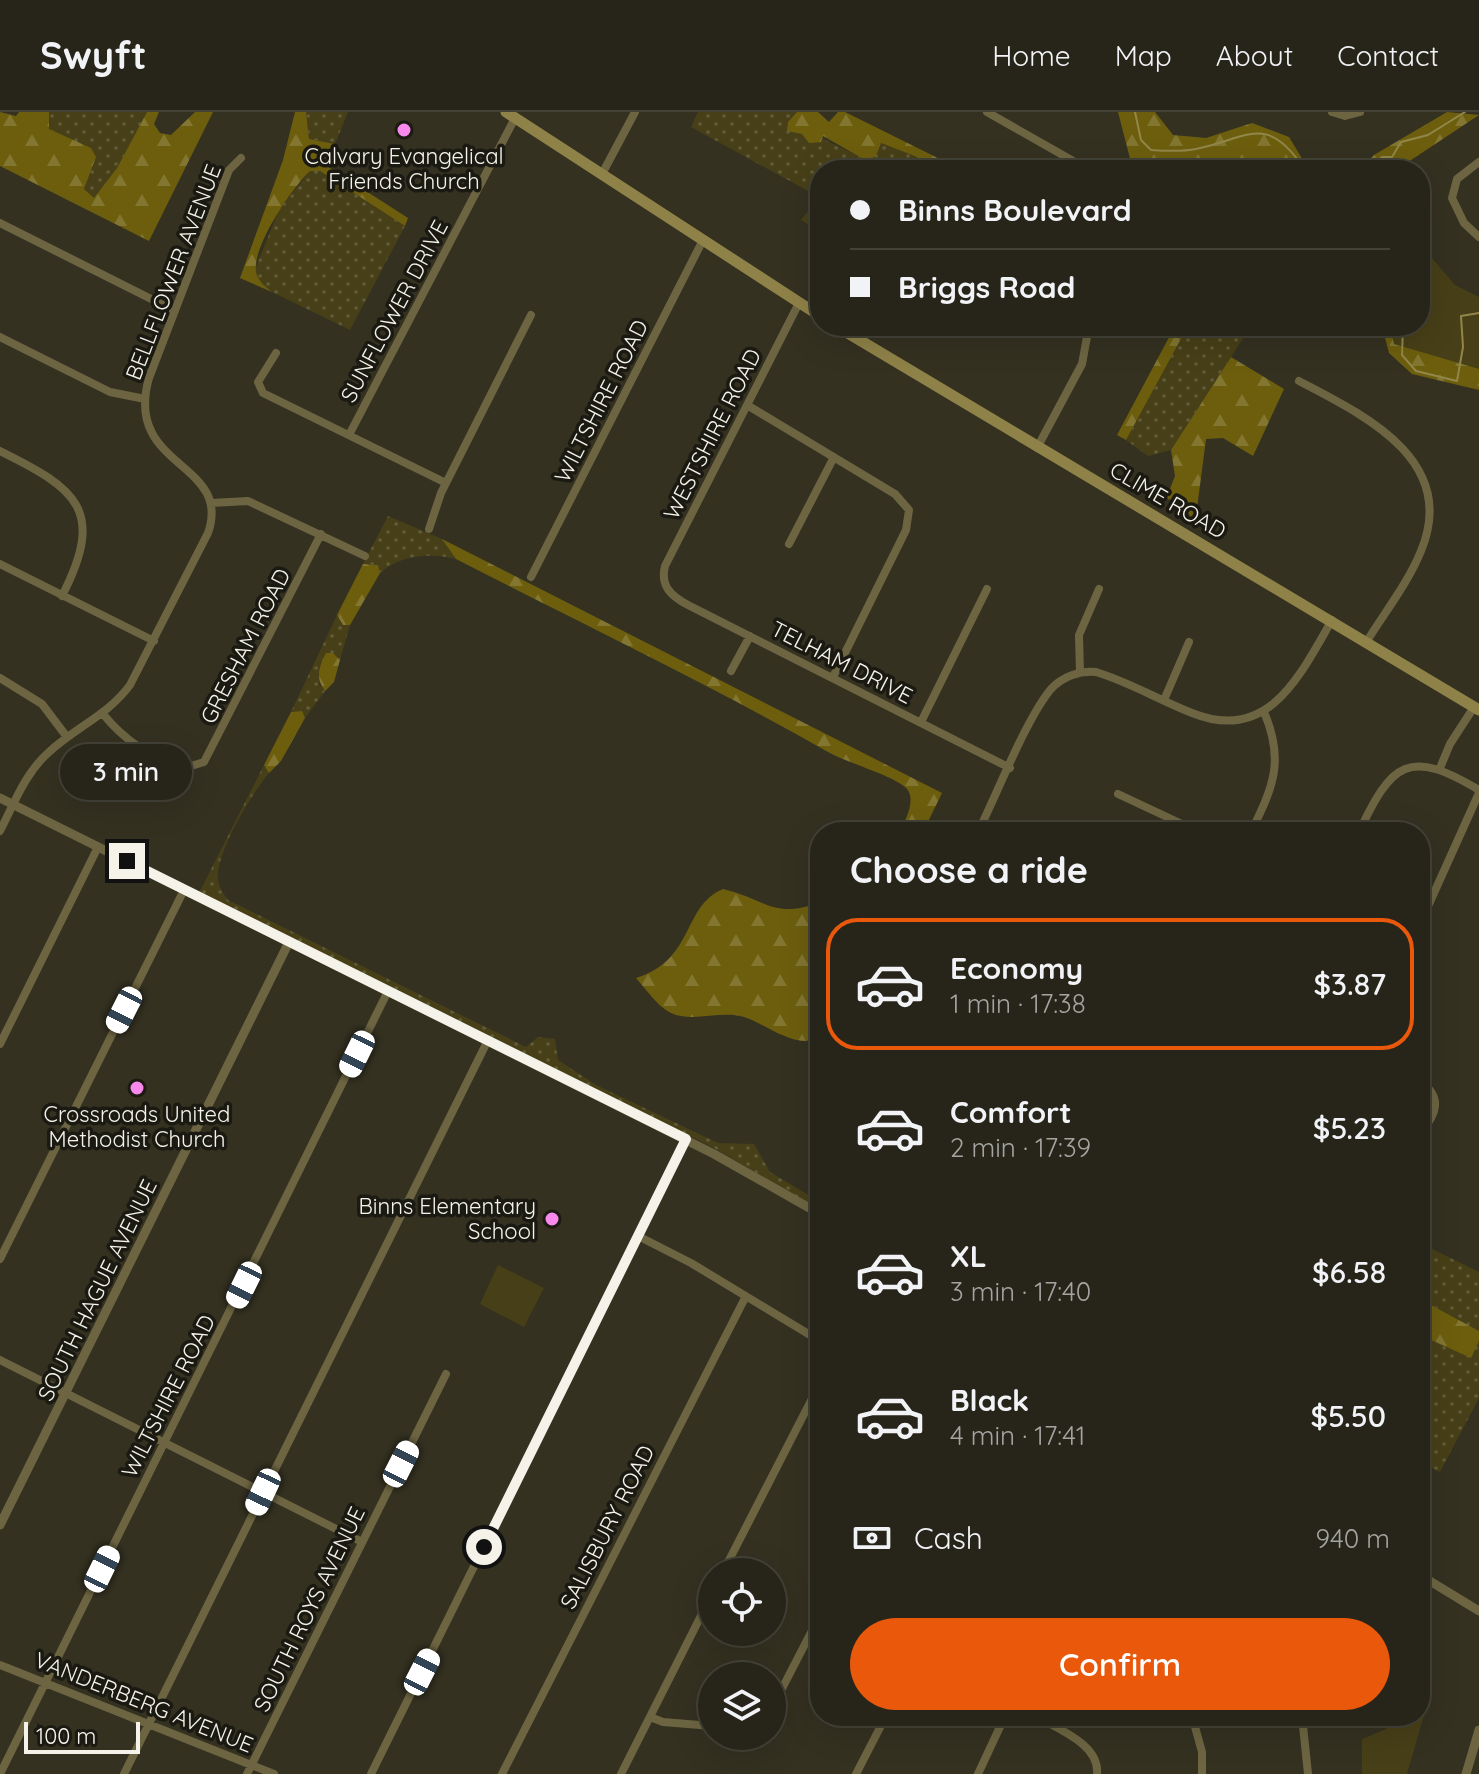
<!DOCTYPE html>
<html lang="en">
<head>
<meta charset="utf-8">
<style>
  body { margin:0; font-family:Quicksand,sans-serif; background:#333126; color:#f1f3f6; height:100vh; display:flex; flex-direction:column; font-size:30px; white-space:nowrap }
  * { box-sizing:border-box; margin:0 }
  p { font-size:26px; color:#a4a5a2 }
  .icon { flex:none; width:44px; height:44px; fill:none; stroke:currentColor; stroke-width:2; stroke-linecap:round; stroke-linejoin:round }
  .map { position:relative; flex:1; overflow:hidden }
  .sheet { position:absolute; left:810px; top:710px; width:620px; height:904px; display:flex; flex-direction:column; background:#272519; border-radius:32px; box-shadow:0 8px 32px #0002,0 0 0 2px #434238 }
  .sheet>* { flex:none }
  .top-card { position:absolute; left:810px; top:48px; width:620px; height:176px; border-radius:32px; box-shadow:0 8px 32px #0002,0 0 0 2px #434238; display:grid; align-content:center; height:176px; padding:0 40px; background:#272519 }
  .tools { position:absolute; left:698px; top:1446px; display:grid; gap:16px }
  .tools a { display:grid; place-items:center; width:88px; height:88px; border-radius:50%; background:#272519; box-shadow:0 8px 32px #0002,0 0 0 2px #434238; font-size:40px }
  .scale { position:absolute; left:24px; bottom:20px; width:116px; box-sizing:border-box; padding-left:8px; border:4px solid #f5f3e9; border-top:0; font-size:22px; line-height:28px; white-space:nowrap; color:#f5f3e9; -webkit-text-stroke:6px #1a1912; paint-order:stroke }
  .end { position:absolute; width:36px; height:36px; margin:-18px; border:10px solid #f5f3e9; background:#111; box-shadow:0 0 0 4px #111 }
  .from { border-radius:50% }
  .bubble { position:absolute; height:56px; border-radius:28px; background:#272519; box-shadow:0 8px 32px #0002,0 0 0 2px #434238; font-size:26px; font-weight:600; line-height:56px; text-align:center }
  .car { position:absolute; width:24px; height:48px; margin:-24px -12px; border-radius:10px; box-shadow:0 0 6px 2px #0007; background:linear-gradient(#fff 24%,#345 0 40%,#fff 0 76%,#345 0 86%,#fff 0) }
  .top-card b { display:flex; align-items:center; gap:28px; height:76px; font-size:30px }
  .top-card b+b { border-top:2px solid #434238 }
  .top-card i { width:20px; height:20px; background:#f1f3f6 }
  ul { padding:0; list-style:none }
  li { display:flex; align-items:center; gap:24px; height:132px; margin:0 16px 12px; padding:0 24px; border:4px solid transparent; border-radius:32px }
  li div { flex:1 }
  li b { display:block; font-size:30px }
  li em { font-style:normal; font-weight:600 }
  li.selected { border-color:#ea580c }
  li>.icon { width:72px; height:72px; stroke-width:1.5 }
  h2 { padding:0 40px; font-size:36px; line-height:96px }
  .pay { display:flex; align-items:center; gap:20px; height:88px; padding:0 40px; font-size:30px }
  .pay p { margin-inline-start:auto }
  .cta { display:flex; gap:16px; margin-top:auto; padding:16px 40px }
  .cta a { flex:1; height:92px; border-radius:48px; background:#ea580c; color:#fff; font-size:32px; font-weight:600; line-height:92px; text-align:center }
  header { display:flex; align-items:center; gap:48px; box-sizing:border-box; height:112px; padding:0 40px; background:#272519; border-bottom:2px solid #434238 }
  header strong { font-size:38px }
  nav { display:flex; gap:44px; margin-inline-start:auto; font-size:28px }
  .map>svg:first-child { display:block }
  .grass { fill:url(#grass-dots) }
  .forest { fill:url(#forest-firs) }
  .park { fill:#473f17 }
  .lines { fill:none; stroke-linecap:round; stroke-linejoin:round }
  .stream { stroke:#928749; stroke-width:2 }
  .minor { stroke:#6d6542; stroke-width:8 }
  .tertiary { stroke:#6d6542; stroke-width:9 }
  .secondary { stroke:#8f8248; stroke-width:11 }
  .route { stroke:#f5f3e9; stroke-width:10 }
  .poi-dot { fill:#f788ec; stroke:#1a1912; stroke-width:3 }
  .labels { text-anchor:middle; stroke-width:7; stroke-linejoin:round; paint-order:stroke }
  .poi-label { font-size:22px; fill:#f5f3e9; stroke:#1a1912 }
  .street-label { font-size:22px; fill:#f5f3e9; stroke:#1a1912 }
</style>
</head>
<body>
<header>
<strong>Swyft</strong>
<nav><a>Home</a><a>Map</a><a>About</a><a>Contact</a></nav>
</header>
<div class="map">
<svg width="1479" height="1662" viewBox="0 0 1479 1662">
  <defs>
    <pattern id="grass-dots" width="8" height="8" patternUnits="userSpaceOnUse" patternTransform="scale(2)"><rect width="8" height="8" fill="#473f17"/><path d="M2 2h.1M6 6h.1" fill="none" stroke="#625b39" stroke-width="1.8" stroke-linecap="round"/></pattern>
    <pattern id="forest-firs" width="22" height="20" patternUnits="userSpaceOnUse" patternTransform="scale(2)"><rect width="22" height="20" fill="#6d5e0e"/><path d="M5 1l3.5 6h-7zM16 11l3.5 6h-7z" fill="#827631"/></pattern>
  </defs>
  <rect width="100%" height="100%" fill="#343121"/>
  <path class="grass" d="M49,0H147L117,56L94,87L84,77L96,45L49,17Z
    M306,0H348L335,32L309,27Z
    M698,0H797L788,10L867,48L881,31L917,45L913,58H820V120L801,108L819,85L691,15Z
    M310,59H320L405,114L350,218L272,180L259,168L255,157L279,98Z
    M1188,214H1251L1171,338L1148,344L1126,328Z
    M388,404L442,427L456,447C429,441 402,442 380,461L378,453L363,452Z
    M337,503L343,513H350L340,548L333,541L319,572L325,579L305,606L301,599L291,600Z
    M264,653L269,661C252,681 217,739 218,765C218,775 223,781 228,788L526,935L538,925L555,927L558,948L596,973L718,1031L754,1032L770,1060L820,1090V1099L716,1037L199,781Z
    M1420,1131L1479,1160V1219L1420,1187Z
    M1420,1223L1470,1245L1479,1229V1286L1440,1360L1420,1351Z"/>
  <path class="forest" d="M0,0L16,4L19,0H49V17L91,36L96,45L84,77L94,86L117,56L147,0H159L154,12L160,21L171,23L195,0H213L149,129L0,54Z
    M295,0H306L309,27L335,32L327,54L408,106L405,114L320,59H310C292,76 252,134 256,160C258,169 265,174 272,180L240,166L283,48Z
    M797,0H818L829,10L838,0H845L962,58L933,53L927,58H913L917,45L881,31L876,44L867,49L823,24L821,30L809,31L802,22L787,19L788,10Z
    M1118,0H1155L1173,23L1206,26L1252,11L1289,25L1309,58H1133Z
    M1447,0L1479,3L1396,58H1358L1374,43Z
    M1479,192V278L1412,262L1389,241L1382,214H1420Z
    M1175,214H1188L1126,328L1117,323Z
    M1231,245L1284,277L1253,344L1223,326L1206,327L1196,404L1190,405L1184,389L1166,387L1175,364L1171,338Z
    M442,427L942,681L923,720H900C905,708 918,686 905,675C891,663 848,651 828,640C707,571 580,511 456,447Z
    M363,452L378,453L380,461L350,513H343L337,503Z
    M326,541H333L340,548L334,570L325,579C315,566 319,555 326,541Z
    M302,599L305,606L281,649L269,661L264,653L291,600Z
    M723,777C766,787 773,808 820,790V916L807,929C785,929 765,912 744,905C721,898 692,911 671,901C657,894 646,877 636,866C695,848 682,794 723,777Z
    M1420,1187L1479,1219V1229L1471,1246L1420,1223Z"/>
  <path class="park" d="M1420,132L1455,173L1479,185V257L1394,232L1390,214H1420Z
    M498,1153L544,1176L524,1215L480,1192Z
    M1425,1600L1407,1662H1362V1627L1386,1617L1382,1604H1385L1390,1615Z"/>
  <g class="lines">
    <path class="stream" d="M1135,0L1141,28L1151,38C1165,39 1181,40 1196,37C1249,26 1267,0 1305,58
      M1366,58L1382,45H1392L1401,30L1428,23L1465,0
      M1403,214L1402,243L1416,259L1457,269L1463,235L1461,204L1479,201"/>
    <path class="minor" d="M987,0L1089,58
      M1332,0L1345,4L1360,0
      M1479,50L1457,67L1452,86L1464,111L1479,125
      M602,62L635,0
      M0,111L175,199
      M799,191L665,454C660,474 671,484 688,493L1010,656
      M0,225L110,280L145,287
      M276,241L258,270L263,281L446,371
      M1299,269C1364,303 1459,348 1421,439C1408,471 1385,500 1367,529
      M747,293L895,382L909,398L906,418L833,565
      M349,323L515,6
      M1037,336L1082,252L1089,214
      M0,339C77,377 106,398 62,484
      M211,391L248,389L365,444
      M429,417L441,381L531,203
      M789,432L834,345
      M0,452L154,529
      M531,465L703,128
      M731,559L750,524
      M1080,561L1079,523L1099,477
      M0,566L42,592L67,625
      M1164,588L1189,530
      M103,602C124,628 153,648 185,656L204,650L321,422
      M921,610L987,477
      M1440,656L1450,632L1474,595
      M1118,682L1199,720
      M0,719C14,692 25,661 49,640C76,615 108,603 130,573L208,421C233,349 123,357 149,266L229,58L241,46
      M978,720C997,682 1026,607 1051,577C1062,565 1080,558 1096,560C1129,570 1159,588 1192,601C1269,632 1300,563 1332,508
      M1251,720C1273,675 1285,649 1264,600
      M1359,720C1392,650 1409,636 1479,678
      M1420,812L1479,681
      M0,932L98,735
      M1420,969C1443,985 1437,1003 1420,1021
      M638,1124L691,1151L820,1229
      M0,1147L184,778
      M0,1248L362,1430
      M723,1460L820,1271
      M0,1553L274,1662
      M772,1596L820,1503
      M1036,1604C1057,1617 1100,1632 1097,1662
      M1192,1604L1202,1640V1662
      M1302,1604L1308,1662
      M650,1605L663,1610L712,1614
      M0,1662L388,879
      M124,1662L488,928
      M247,1662L446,1262
      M371,1662L686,1027
      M502,1662L746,1184
      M621,1662L712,1482
      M856,1662L886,1604
      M978,1662L1005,1604"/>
    <path class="tertiary" d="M0,686L714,1042L820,1102
      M0,1413L289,830
      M1420,1463L1479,1499
      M1466,1662L1479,1618"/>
    <path class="secondary" d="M506,0L820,204
      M836,214L1479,598"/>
  </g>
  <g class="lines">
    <path class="route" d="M127,749L686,1027L484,1435"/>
  </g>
  <g class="poi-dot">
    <circle cx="404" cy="18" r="8"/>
    <circle cx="137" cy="976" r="8"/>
    <circle cx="552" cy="1107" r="8"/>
  </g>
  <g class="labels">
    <g class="poi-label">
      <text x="404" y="52">Calvary Evangelical<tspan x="404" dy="25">Friends Church</tspan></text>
      <text x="137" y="1010">Crossroads United<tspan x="137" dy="25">Methodist Church</tspan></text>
      <text x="536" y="1102" text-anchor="end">Binns Elementary<tspan x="536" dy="25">School</tspan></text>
    </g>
    <g class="street-label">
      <text transform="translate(173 160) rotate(-69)" y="8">BELLFLOWER AVENUE</text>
      <text transform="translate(394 199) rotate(-62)" y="8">SUNFLOWER DRIVE</text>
      <text transform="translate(601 289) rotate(-63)" y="8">WILTSHIRE ROAD</text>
      <text transform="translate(712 322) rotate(-63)" y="8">WESTSHIRE ROAD</text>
      <text transform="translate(1168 388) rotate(30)" y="8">CLIME ROAD</text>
      <text transform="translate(245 534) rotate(-63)" y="8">GRESHAM ROAD</text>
      <text transform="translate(842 550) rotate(27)" y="8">TELHAM DRIVE</text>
      <text transform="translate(97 1178) rotate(-64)" y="8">SOUTH HAGUE AVENUE</text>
      <text transform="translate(168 1284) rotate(-63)" y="8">WILTSHIRE ROAD</text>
      <text transform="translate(607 1415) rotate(-63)" y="8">SALISBURY ROAD</text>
      <text transform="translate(309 1497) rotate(-64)" y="8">SOUTH ROYS AVENUE</text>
      <text transform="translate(144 1590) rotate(22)" y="8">VANDERBERG AVENUE</text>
    </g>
  </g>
</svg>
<div class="tools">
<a><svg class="icon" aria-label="locate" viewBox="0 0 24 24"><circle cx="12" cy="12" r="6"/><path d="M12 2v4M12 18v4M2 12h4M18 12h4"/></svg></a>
<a><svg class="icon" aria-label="layers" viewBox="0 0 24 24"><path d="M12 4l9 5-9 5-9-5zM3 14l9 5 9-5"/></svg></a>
</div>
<div class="scale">100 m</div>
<i class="end from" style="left:484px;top:1435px"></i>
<i class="end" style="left:127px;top:749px"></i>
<div class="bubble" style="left:60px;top:632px;width:132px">3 min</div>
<i class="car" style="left:124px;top:898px;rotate:207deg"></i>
<i class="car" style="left:357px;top:942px;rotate:206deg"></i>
<i class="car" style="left:244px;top:1173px;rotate:206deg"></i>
<i class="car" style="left:401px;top:1352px;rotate:27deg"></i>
<i class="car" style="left:263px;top:1380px;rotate:205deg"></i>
<i class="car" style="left:102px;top:1457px;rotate:26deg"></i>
<i class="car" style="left:422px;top:1560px;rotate:27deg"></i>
<div class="top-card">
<b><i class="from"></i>Binns Boulevard</b>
<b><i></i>Briggs Road</b>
</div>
<section class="sheet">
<h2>Choose a ride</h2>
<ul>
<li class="selected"><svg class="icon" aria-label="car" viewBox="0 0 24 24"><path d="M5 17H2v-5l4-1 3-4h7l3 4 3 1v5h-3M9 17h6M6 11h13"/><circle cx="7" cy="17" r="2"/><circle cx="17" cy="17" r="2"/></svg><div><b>Economy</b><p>1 min · 17:38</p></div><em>$3.87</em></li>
<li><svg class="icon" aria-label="car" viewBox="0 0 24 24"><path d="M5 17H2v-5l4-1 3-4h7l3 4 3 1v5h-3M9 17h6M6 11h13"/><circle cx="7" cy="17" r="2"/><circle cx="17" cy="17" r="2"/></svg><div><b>Comfort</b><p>2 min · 17:39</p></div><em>$5.23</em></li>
<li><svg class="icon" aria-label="car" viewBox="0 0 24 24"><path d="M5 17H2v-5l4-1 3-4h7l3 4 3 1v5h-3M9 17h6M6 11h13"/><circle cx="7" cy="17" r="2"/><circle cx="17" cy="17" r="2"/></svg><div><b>XL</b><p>3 min · 17:40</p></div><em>$6.58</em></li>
<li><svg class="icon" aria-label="car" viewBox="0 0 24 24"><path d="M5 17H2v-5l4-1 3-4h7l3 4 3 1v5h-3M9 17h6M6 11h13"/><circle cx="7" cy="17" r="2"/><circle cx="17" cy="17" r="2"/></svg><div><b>Black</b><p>4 min · 17:41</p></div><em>$5.50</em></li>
</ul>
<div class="pay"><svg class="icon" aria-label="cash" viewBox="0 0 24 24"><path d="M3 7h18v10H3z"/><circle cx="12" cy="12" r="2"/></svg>Cash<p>940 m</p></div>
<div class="cta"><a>Confirm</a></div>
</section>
</div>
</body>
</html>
